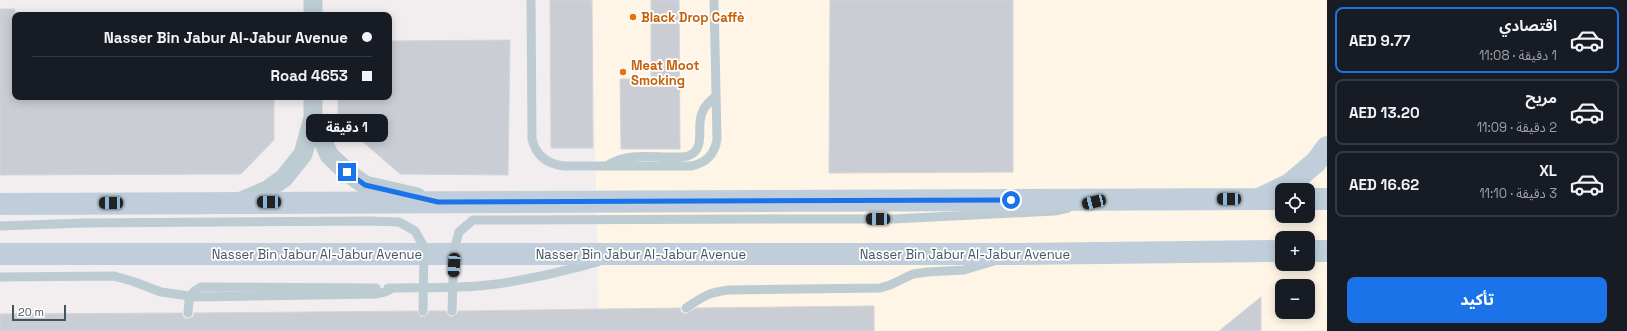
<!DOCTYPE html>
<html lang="ar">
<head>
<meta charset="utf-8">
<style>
  body { margin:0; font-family:"Space Grotesk","Noto Sans Arabic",sans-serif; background:#242831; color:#f1f3f6; direction:rtl; height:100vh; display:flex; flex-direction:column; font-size:15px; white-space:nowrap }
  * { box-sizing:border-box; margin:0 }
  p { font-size:13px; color:#9ea1a6 }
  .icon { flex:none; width:22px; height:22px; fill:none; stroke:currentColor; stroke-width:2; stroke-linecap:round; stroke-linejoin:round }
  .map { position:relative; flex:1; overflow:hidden; direction:ltr }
  .panel { display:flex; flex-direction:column; background:#171b24; width:300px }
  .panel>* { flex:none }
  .banner { position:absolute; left:12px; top:12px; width:380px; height:88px; border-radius:8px; box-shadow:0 2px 10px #0003; direction:rtl; display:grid; align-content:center; height:88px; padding:0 20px; background:#171b24 }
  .tools { position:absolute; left:1275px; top:183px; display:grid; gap:8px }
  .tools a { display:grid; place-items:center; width:40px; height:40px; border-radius:8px; background:#171b24; box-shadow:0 2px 10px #0003; font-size:20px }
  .scale { position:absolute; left:12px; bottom:10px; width:54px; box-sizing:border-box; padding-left:4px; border:2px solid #44545f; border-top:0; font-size:11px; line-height:14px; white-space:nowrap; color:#44545f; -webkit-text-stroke:3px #fff; paint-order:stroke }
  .end { position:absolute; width:18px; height:18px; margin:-9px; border:5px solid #1a73e8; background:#fff; box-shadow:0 0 0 2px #fff }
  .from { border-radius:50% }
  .bubble { position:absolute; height:28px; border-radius:8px; background:#171b24; box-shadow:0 2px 10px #0003; font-size:13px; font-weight:700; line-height:28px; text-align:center; direction:rtl }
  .car { position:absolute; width:12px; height:24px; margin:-12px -6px; border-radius:5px; box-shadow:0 0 3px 1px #0007; background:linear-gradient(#222 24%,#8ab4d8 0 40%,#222 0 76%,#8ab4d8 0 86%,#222 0) }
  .banner b { display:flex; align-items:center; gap:14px; height:38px; font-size:15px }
  .banner b+b { border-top:1px solid #363941 }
  .banner i { width:10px; height:10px; background:#f1f3f6 }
  ul { padding:7px 0 0; list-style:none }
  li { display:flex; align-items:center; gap:12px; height:66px; margin:0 8px 6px; padding:0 12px; border:2px solid #363941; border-radius:8px }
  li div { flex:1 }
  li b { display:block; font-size:15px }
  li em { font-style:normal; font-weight:700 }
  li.on { border-color:#1a73e8 }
  li>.icon { width:36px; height:36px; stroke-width:1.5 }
  .action { display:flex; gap:8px; margin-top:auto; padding:8px 20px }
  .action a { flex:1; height:46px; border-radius:8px; background:#1a73e8; color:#fff; font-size:16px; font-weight:700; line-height:46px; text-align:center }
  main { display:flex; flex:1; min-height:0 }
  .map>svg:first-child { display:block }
  .commercial { fill:#fef5e6; fill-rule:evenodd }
  .building { fill:#caced4; stroke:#d2d5db }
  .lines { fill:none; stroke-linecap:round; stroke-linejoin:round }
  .service { stroke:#bdcbd3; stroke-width:9 }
  .minor { stroke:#bdcbd3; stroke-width:19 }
  .secondary { stroke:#bfceda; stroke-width:22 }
  .service-bridge { stroke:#bdcbd3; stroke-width:9 }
  .route { stroke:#1a73e8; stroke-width:5 }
  .food-dot { fill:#e8710a; stroke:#fff; stroke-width:1.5 }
  .labels { text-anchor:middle; stroke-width:3.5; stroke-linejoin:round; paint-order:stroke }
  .food-label { font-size:13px; font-weight:bold; fill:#c56008; stroke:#fff; text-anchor:start }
  .street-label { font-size:13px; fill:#44545f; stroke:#fff }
</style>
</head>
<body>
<main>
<section class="panel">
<ul>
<li class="on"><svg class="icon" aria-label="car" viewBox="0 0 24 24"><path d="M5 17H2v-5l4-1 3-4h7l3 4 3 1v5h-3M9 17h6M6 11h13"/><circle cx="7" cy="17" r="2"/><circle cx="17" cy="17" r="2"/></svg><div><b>اقتصادي</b><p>1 دقيقة · 11:08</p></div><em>AED 9.77</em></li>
<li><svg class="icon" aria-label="car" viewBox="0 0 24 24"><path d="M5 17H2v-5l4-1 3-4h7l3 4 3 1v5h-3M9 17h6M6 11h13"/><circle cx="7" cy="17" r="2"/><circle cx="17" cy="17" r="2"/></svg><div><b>مريح</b><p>2 دقيقة · 11:09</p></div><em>AED 13.20</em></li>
<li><svg class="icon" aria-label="car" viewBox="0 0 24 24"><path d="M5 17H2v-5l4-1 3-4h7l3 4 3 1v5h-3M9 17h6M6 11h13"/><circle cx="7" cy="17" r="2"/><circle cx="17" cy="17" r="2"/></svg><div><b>XL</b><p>3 دقيقة · 11:10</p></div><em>AED 16.62</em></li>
</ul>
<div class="action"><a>تأكيد</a></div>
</section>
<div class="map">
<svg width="1327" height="331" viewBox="0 0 1327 331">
  <rect width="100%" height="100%" fill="#f2eeef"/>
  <path class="commercial" d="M592,0H1327V331H599ZM1282,190H1308V216H1282ZM1282,238H1308V264H1282ZM1282,286H1308V312H1282Z"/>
  <path class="building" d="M550,0H592L593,148H551Z
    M651,0H679L680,149H621L620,79H651Z
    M830,0H1013V172L829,173Z
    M0,9H15V97H274V140L241,174L0,175Z
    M510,40L508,175L400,174L338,120V97H389V41Z
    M1261,297V331H1219Z
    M874,306V331H0V314L182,313L184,318L188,319L193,317L194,313L417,311L420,316L423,317L428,314L429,311H446L449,316L452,317L457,314L458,311L680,308L681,312L686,314L696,308Z"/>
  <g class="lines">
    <path class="service" d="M531,0L532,139C536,156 547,164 564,166H691C706,163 715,154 717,139L714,0
      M608,165C627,153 650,157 672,157C678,157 685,158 690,155C706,148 696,126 702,113C704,106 710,101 716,96
      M772,219H893L1055,211L1068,208
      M0,226L84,223
      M0,277L114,276L132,281L161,292L196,297L377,294L385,292L393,288
      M388,288C421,287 455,289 488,285C525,281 562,271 598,262
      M686,308C702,297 709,292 729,290L880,288L890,285L913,274L927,272L964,270L994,261"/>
    <path class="minor" d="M313,0V15
      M313,118L329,155L347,172L365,185L417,197
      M239,202L267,190L284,178L303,154L313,118V97"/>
    <path class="secondary" d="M1261,198L1290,184L1316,162L1327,147
      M1308,199H1327
      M0,204L1282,199
      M1308,251H1327
      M0,254H1014L1282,251"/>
    <path class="service-bridge" d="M84,223L370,221L399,222L415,231L424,247L423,311
      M452,311L454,250L459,232L473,220L772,219
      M188,313C189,299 188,294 201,287L376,288"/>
  </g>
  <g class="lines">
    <path class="route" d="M347,172L365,185L438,202L1011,200"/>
  </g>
  <g class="food-dot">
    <circle cx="633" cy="17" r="4"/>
    <circle cx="623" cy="72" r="4"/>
  </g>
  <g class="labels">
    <g class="food-label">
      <text x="641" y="22">Black Drop Caffè</text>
      <text x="631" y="70">Meat Moot<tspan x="631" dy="15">Smoking</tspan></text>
    </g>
    <g class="street-label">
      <text x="317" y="259">Nasser Bin Jabur Al-Jabur Avenue</text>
      <text x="641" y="259">Nasser Bin Jabur Al-Jabur Avenue</text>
      <text x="965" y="259">Nasser Bin Jabur Al-Jabur Avenue</text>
    </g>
  </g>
</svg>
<div class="tools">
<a><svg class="icon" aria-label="locate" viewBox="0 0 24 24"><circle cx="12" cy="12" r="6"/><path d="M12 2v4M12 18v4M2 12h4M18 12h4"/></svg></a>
<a>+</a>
<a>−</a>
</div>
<div class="scale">20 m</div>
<i class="end from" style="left:1011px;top:200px"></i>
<i class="end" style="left:347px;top:172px"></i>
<div class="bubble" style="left:306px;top:114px;width:82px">1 دقيقة</div>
<i class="car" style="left:1229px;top:199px;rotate:270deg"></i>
<i class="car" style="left:269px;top:202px;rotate:270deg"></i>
<i class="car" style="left:1094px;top:202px;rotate:257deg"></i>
<i class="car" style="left:111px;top:203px;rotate:270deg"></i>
<i class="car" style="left:878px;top:219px;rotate:270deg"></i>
<i class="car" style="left:454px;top:265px;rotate:183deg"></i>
<div class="banner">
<b><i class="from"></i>Nasser Bin Jabur Al-Jabur Avenue</b>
<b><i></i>Road 4653</b>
</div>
</div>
</main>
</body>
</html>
